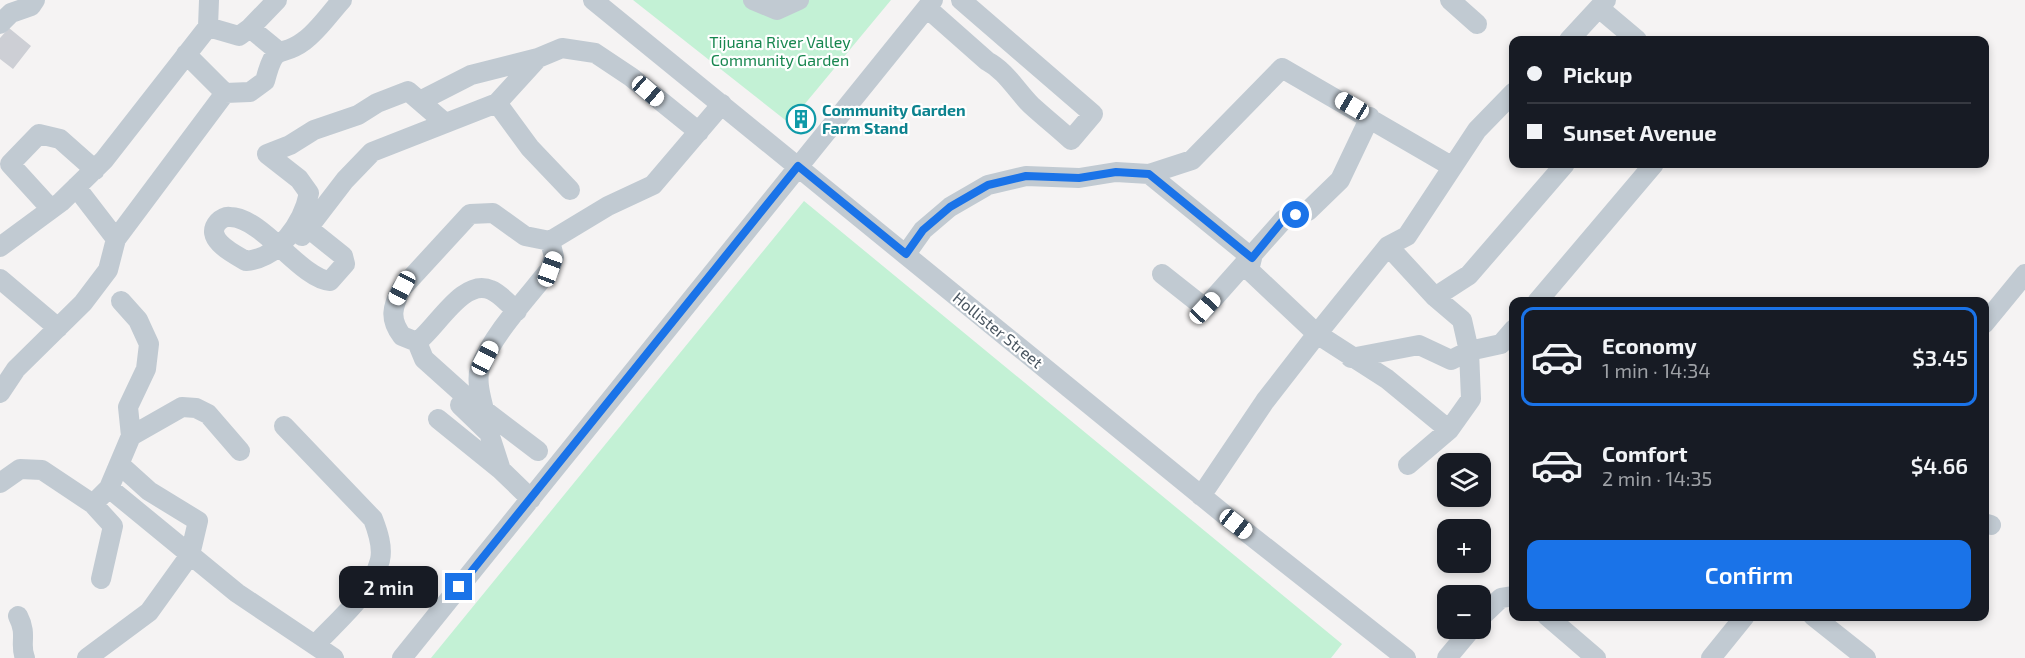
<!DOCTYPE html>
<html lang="en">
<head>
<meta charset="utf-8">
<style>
  body { margin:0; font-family:"Exo 2",sans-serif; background:#242831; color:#f1f3f6; height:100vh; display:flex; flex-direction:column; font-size:22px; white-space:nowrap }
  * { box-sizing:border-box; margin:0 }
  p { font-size:20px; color:#9ea1a6 }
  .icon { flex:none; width:33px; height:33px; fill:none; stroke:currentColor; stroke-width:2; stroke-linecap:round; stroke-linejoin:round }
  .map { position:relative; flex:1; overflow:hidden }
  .details { position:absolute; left:1509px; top:297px; width:480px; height:324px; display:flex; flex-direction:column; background:#171b24; border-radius:12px; box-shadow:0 3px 9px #0003 }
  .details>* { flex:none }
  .guide { position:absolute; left:1509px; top:36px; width:480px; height:132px; border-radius:12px; box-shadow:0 3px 9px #0003; display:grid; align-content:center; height:132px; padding:0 18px; background:#171b24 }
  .fabs { position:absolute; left:1437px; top:453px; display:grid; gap:12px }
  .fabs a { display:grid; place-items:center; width:54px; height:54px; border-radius:12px; background:#171b24; box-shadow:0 3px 9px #0003; font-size:30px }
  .end { position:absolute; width:27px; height:27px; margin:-14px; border:8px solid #1a73e8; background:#fff; box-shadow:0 0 0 3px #fff }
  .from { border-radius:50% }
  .bubble { position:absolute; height:42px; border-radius:12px; background:#171b24; box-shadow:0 3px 9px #0003; font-size:20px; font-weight:600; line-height:42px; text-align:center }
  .car { position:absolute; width:18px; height:36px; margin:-18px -9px; border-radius:8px; box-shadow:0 0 4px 2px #0007; background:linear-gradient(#fff 24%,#345 0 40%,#fff 0 76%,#345 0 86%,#fff 0) }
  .guide b { display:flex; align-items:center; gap:21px; height:57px; font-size:22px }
  .guide b+b { border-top:2px solid #363941 }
  .guide i { width:15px; height:15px; background:#f1f3f6 }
  ul { padding:10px 0 0; list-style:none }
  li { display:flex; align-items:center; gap:18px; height:99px; margin:0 12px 9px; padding:0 6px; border:3px solid transparent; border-radius:12px }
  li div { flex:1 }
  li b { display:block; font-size:22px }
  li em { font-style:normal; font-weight:600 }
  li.current { border-color:#1a73e8 }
  li>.icon { width:54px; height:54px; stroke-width:1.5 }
  .cta { display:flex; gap:12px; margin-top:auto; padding:12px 18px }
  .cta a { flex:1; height:69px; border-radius:12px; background:#1a73e8; color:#fff; font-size:24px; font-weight:600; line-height:69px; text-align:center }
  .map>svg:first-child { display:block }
  .green { fill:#c3f1d5 }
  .building { fill:#cdcfd5 }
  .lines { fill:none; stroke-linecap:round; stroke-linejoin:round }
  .minor { stroke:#c1cad2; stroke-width:20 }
  .route { stroke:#1a73e8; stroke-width:8 }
  .labels { text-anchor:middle; stroke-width:4.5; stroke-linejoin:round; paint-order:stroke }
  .park-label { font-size:16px; fill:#17864f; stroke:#fff }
  .culture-label { font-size:16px; font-weight:bold; fill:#0d838f; stroke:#fff; text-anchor:start }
  .street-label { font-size:16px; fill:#4a5661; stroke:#fff }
</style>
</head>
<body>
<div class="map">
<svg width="2025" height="658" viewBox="0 0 2025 658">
  <rect width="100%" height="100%" fill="#f5f3f3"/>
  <path class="green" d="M633,0H891L789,123Z
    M804,201L1342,644L1331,658H431Z"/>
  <path class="building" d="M9,28L31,46L13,69L0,59V38Z
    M808,109L811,127L794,129L792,112Z"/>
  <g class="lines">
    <path class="minor" d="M593,0L1236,524L1406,658
      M753,0L777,10L799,0
      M1450,0L1477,24
      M927,8L987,61C1006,71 1016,90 1031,105C1044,117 1058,128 1071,140L1093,114L961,0
      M1599,8L1637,40
      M0,24L11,13L31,6L35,0
      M208,27L239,36L250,28L278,51
      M250,28L277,0
      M1569,40L1606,0
      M225,93L250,92L265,81C276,39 279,60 304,41C318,31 330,13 342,0
      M420,101L471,75L538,58
      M497,103L530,148L570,190
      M1149,174L1192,160L1282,68L1451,166
      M76,187L116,239
      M51,209L10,164L39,134L60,139L95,170
      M308,228L343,256L345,264L330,281C301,279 262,217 230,217C226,216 221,219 218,222C203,239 234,254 246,261C279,258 303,223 309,193L299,179L267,154L290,145L314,130L358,115L377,103L408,91L444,122
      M302,236L345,180L372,152L497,103L538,58L562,48L595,53L631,77L699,132
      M1388,246L1435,297L1462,320L1469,351L1471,399L1449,430L1408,465
      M0,247L61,202L104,160L208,27L209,0
      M906,254L923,230L950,207L988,185L1026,176L1079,178L1116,172L1149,174L1252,258L1249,270L1317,334L1387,379L1449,430
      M1162,274L1205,308L1284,219L1308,211L1340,180L1370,117
      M0,279L58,328
      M1435,297L1469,275L1565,164
      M121,301L138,320L149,344L146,369L128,407L131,436
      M1537,302L1654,164
      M517,311C509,305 501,294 491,290C463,277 436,329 417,342L402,336C389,319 392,307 402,288L470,214L493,213L525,236L550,241L608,206L653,185L722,104
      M1984,324L2025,274
      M417,342L424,359L463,394L538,451
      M1351,358L1419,345L1451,360L1469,351L1501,344L1514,329
      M0,393L16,369L83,303L108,270L116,239L225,93L186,54
      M460,405L489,433L501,470L531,499
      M484,410C481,397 476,381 480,368C492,335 528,297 550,269L554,257L550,241
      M438,419L501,470
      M284,426L373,519C378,532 383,547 380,560C372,593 337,621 315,645
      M240,451L208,414L196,408L182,407L131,436L109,488L237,593L334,658
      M0,483L20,469L42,470L93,504L109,488
      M1201,496L1265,401L1317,334L1388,246L1407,236L1477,130L1514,92
      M93,504L113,526L101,579
      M1984,523L1991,525
      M18,616C28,635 19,644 25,658
      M1547,616L1596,658
      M1813,616L1866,658
      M1480,618L1501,598L1514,596
      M87,658L149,612L190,555L198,521L149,491L119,464
      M402,658L933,0
      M1447,658L1472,628
      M1711,658L1745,616"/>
  </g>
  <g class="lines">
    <path class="route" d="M459,587L798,166L906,254L923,230L950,207L988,185L1026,176L1079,178L1116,172L1149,174L1252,258L1284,219L1296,215"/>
  </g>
  <defs>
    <g id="building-ring" transform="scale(1.5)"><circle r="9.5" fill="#fff" stroke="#0f9aa8" stroke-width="1.5"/><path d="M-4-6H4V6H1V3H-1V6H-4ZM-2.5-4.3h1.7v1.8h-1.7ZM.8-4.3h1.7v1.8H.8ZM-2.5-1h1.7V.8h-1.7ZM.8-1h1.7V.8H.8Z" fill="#0f9aa8"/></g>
  </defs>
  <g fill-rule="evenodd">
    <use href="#building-ring" x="801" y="119"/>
  </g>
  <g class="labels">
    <g class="park-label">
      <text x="780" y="48">Tijuana River Valley<tspan x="780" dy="18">Community Garden</tspan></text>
    </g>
    <g class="culture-label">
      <text x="822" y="116">Community Garden<tspan x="822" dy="18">Farm Stand</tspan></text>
    </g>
    <g class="street-label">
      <text transform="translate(998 330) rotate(39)" y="6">Hollister Street</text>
    </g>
  </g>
</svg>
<div class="fabs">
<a><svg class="icon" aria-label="layers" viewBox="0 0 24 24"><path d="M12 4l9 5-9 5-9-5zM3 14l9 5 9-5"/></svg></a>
<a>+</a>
<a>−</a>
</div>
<i class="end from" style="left:1296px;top:215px"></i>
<i class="end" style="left:459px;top:587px"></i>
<div class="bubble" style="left:339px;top:566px;width:99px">2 min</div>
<i class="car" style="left:648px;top:91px;rotate:131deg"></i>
<i class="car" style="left:1352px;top:106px;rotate:300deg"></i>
<i class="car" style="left:550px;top:269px;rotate:20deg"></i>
<i class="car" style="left:402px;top:288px;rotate:208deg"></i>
<i class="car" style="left:1205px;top:308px;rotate:43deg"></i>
<i class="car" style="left:485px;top:358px;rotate:28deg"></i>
<i class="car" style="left:1236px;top:524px;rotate:128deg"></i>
<div class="guide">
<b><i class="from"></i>Pickup</b>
<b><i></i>Sunset Avenue</b>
</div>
<section class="details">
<ul>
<li class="current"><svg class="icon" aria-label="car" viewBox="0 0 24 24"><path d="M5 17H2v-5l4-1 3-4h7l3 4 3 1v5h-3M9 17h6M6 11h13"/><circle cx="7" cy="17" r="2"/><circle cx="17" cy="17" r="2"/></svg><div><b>Economy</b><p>1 min · 14:34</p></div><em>$3.45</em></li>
<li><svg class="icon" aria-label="car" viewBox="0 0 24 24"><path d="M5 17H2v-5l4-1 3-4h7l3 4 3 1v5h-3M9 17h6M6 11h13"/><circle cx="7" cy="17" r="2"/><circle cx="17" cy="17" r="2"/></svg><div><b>Comfort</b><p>2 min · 14:35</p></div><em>$4.66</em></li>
</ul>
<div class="cta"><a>Confirm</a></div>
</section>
</div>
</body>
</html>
